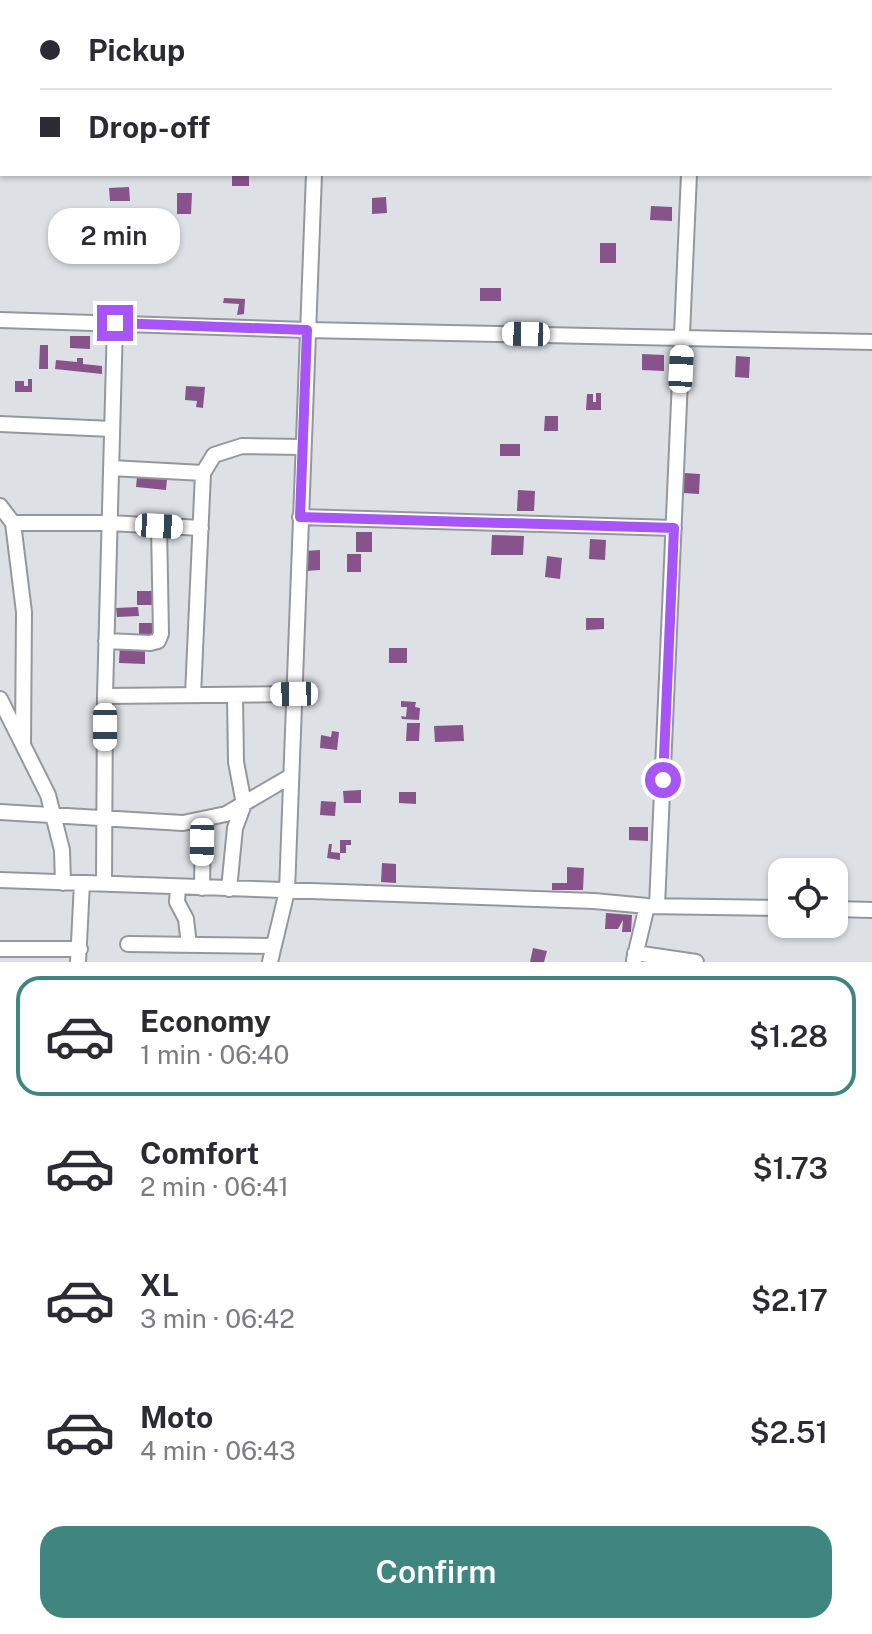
<!DOCTYPE html>
<html lang="en">
<head>
<meta charset="utf-8">
<style>
  body { margin:0; font-family:"Public Sans",sans-serif; background:#f7f7f7; color:#2b2b33; height:100vh; display:flex; flex-direction:column; font-size:30px; white-space:nowrap }
  * { box-sizing:border-box; margin:0 }
  p { font-size:26px; color:#7c7c81 }
  .icon { flex:none; width:44px; height:44px; fill:none; stroke:currentColor; stroke-width:2; stroke-linecap:round; stroke-linejoin:round }
  .map { position:relative; height:962px; overflow:hidden }
  .sheet { display:flex; flex-direction:column; background:#fff; flex:1 }
  .sheet>* { flex:none }
  .guide { position:absolute; left:0px; top:0px; width:872px; height:176px; box-shadow:0 2px 6px #0004; display:grid; align-content:center; height:176px; padding:0 40px; background:#fff }
  .fabs { position:absolute; left:768px; top:858px; display:grid; gap:16px }
  .fabs a { display:grid; place-items:center; width:80px; height:80px; border-radius:16px; background:#fff; box-shadow:0 2px 6px #0004; font-size:40px }
  .end { position:absolute; width:36px; height:36px; margin:-18px; border:10px solid #a855f7; background:#fff; box-shadow:0 0 0 4px #fff }
  .from { border-radius:50% }
  .bubble { position:absolute; height:56px; border-radius:24px; background:#fff; box-shadow:0 2px 6px #0004; font-size:26px; font-weight:600; line-height:56px; text-align:center }
  .car { position:absolute; width:24px; height:48px; margin:-24px -12px; border-radius:10px; box-shadow:0 0 6px 2px #0007; background:linear-gradient(#fff 24%,#345 0 40%,#fff 0 76%,#345 0 86%,#fff 0) }
  .guide b { display:flex; align-items:center; gap:28px; height:76px; font-size:30px }
  .guide b+b { border-top:2px solid #e1e1e2 }
  .guide i { width:20px; height:20px; background:#2b2b33 }
  ul { padding:14px 0 0; list-style:none }
  li { display:flex; align-items:center; gap:24px; height:120px; margin:0 16px 12px; padding:0 24px; border:4px solid transparent; border-radius:24px }
  li div { flex:1 }
  li b { display:block; font-size:30px }
  li em { font-style:normal; font-weight:600 }
  li.on { border-color:#3f8681 }
  li>.icon { width:72px; height:72px; stroke-width:1.5 }
  .primary-button { display:flex; gap:16px; margin-top:auto; padding:16px 40px }
  .primary-button a { flex:1; height:92px; border-radius:24px; background:#3f8681; color:#fff; font-size:32px; font-weight:600; line-height:92px; text-align:center }
  .map>svg:first-child { display:block }
  .building { fill:#87538a }
  .lines { fill:none; stroke-linecap:round; stroke-linejoin:round }
  .minor-casing { stroke:#94989d; stroke-width:18 }
  .minor { stroke:#fff; stroke-width:14 }
  .route { stroke:#a855f7; stroke-width:10 }
</style>
</head>
<body>
<div class="map">
<svg width="872" height="962" viewBox="0 0 872 962">
  <rect width="100%" height="100%" fill="#dde1e6"/>
  <path class="building" d="M232,174H249V186H232Z
    M129,187L130,201H110L109,188Z
    M177,193H192L191,214H177Z
    M386,197L387,213L372,214V198Z
    M651,206L672,207V221L650,220Z
    M600,243H616V263H600Z
    M480,288H501V301H480Z
    M224,298L245,299L244,314L237,315L239,304L223,303Z
    M70,336H90V349L70,348Z
    M40,345H48V369H39Z
    M642,354L664,355V371L642,370Z
    M736,356L750,357L749,378L735,377Z
    M77,358H83V364L102,366V374L55,369L56,360L77,362Z
    M28,379H32V392H15V381H24V386H28Z
    M186,386L205,387L203,408L196,407L197,401L185,400Z
    M596,393H601V410H586L587,394H593V402H596Z
    M545,416H558V431H544Z
    M500,444H520V456H500Z
    M684,473L700,474L699,494L683,493Z
    M137,477L167,479L166,490L136,487Z
    M518,490L535,491L534,511H517Z
    M356,532H372V552H356Z
    M492,535L524,536L523,555H491Z
    M590,539L606,540L605,560L589,559Z
    M320,550V570L306,571L305,551Z
    M347,554H361V572H347Z
    M547,556L562,558L560,579L545,577Z
    M137,591H153V605H137Z
    M138,607L139,616L117,617L116,608Z
    M586,618H604V629L586,630Z
    M139,623H156L157,636H139Z
    M120,644L145,645V664L119,663Z
    M389,648H407V663H389Z
    M401,701L416,702L415,707L420,708L419,720L402,719L401,716L406,717L407,707H401Z
    M407,723H420L419,741H406Z
    M463,725L464,741L435,742L434,726Z
    M332,731L339,732L337,750L320,748L321,735L331,737Z
    M361,790V803H344L343,791Z
    M399,792H416V804L399,803Z
    M321,801L336,802L335,816L320,815Z
    M629,827H648V841L629,840Z
    M340,840H351V845H346V853H340V860L327,858L329,844H332L331,852L340,853Z
    M382,863L396,864V883L381,882Z
    M567,867L584,868L583,890H552V883H567Z
    M606,913L632,915L631,932H622L623,920L618,929H605Z
    M533,948L547,951L544,962H530Z"/>
  <g class="lines">
    <g class="minor-casing">
      <path id="minor" d="M87,2V0
        M216,2V0
        M319,2V0
        M586,2V0
        M692,2L693,0
        M745,2V0
        M0,129H2
        M870,150H872
        M0,320L307,330L872,342
        M0,424L112,429
        M111,468L203,473L214,455L242,446L302,447
        M0,506L13,523L24,612L23,743
        M300,517L674,528
        M13,523H109L201,528
        M106,641L150,643L158,641L161,634L159,526
        M193,695L203,473
        M105,696L294,694
        M0,699L48,795L62,850L63,883
        M0,812L183,823L226,814L291,776
        M0,880L594,901L647,906L782,908
        M104,884L105,696L115,323
        M178,887L177,902L186,919L189,945
        M202,888L203,819
        M229,889L235,828L244,804L236,762L235,695
        M657,906L689,174
        M834,909L872,910
        M128,944L274,946
        M0,949H80
        M635,953L696,962
        M634,960L647,906
        M78,962L82,883
        M270,962L287,891L314,174"/>
    </g>
    <use href="#minor" class="minor"/>
  </g>
  <g class="lines">
    <path class="route" d="M115,323L307,330L300,517L674,528L663,780"/>
  </g>
</svg>
<div class="fabs">
<a><svg class="icon" aria-label="locate" viewBox="0 0 24 24"><circle cx="12" cy="12" r="6"/><path d="M12 2v4M12 18v4M2 12h4M18 12h4"/></svg></a>
</div>
<i class="end from" style="left:663px;top:780px"></i>
<i class="end" style="left:115px;top:323px"></i>
<div class="bubble" style="left:48px;top:208px;width:132px">2 min</div>
<i class="car" style="left:526px;top:334px;rotate:271deg"></i>
<i class="car" style="left:681px;top:369px;rotate:3deg"></i>
<i class="car" style="left:159px;top:526px;rotate:93deg"></i>
<i class="car" style="left:294px;top:694px;rotate:269deg"></i>
<i class="car" style="left:105px;top:727px;rotate:180deg"></i>
<i class="car" style="left:202px;top:842px;rotate:181deg"></i>
<div class="guide">
<b><i class="from"></i>Pickup</b>
<b><i></i>Drop-off</b>
</div>
</div>
<section class="sheet">
<ul>
<li class="on"><svg class="icon" aria-label="car" viewBox="0 0 24 24"><path d="M5 17H2v-5l4-1 3-4h7l3 4 3 1v5h-3M9 17h6M6 11h13"/><circle cx="7" cy="17" r="2"/><circle cx="17" cy="17" r="2"/></svg><div><b>Economy</b><p>1 min · 06:40</p></div><em>$1.28</em></li>
<li><svg class="icon" aria-label="car" viewBox="0 0 24 24"><path d="M5 17H2v-5l4-1 3-4h7l3 4 3 1v5h-3M9 17h6M6 11h13"/><circle cx="7" cy="17" r="2"/><circle cx="17" cy="17" r="2"/></svg><div><b>Comfort</b><p>2 min · 06:41</p></div><em>$1.73</em></li>
<li><svg class="icon" aria-label="car" viewBox="0 0 24 24"><path d="M5 17H2v-5l4-1 3-4h7l3 4 3 1v5h-3M9 17h6M6 11h13"/><circle cx="7" cy="17" r="2"/><circle cx="17" cy="17" r="2"/></svg><div><b>XL</b><p>3 min · 06:42</p></div><em>$2.17</em></li>
<li><svg class="icon" aria-label="car" viewBox="0 0 24 24"><path d="M5 17H2v-5l4-1 3-4h7l3 4 3 1v5h-3M9 17h6M6 11h13"/><circle cx="7" cy="17" r="2"/><circle cx="17" cy="17" r="2"/></svg><div><b>Moto</b><p>4 min · 06:43</p></div><em>$2.51</em></li>
</ul>
<div class="primary-button"><a>Confirm</a></div>
</section>
</body>
</html>
